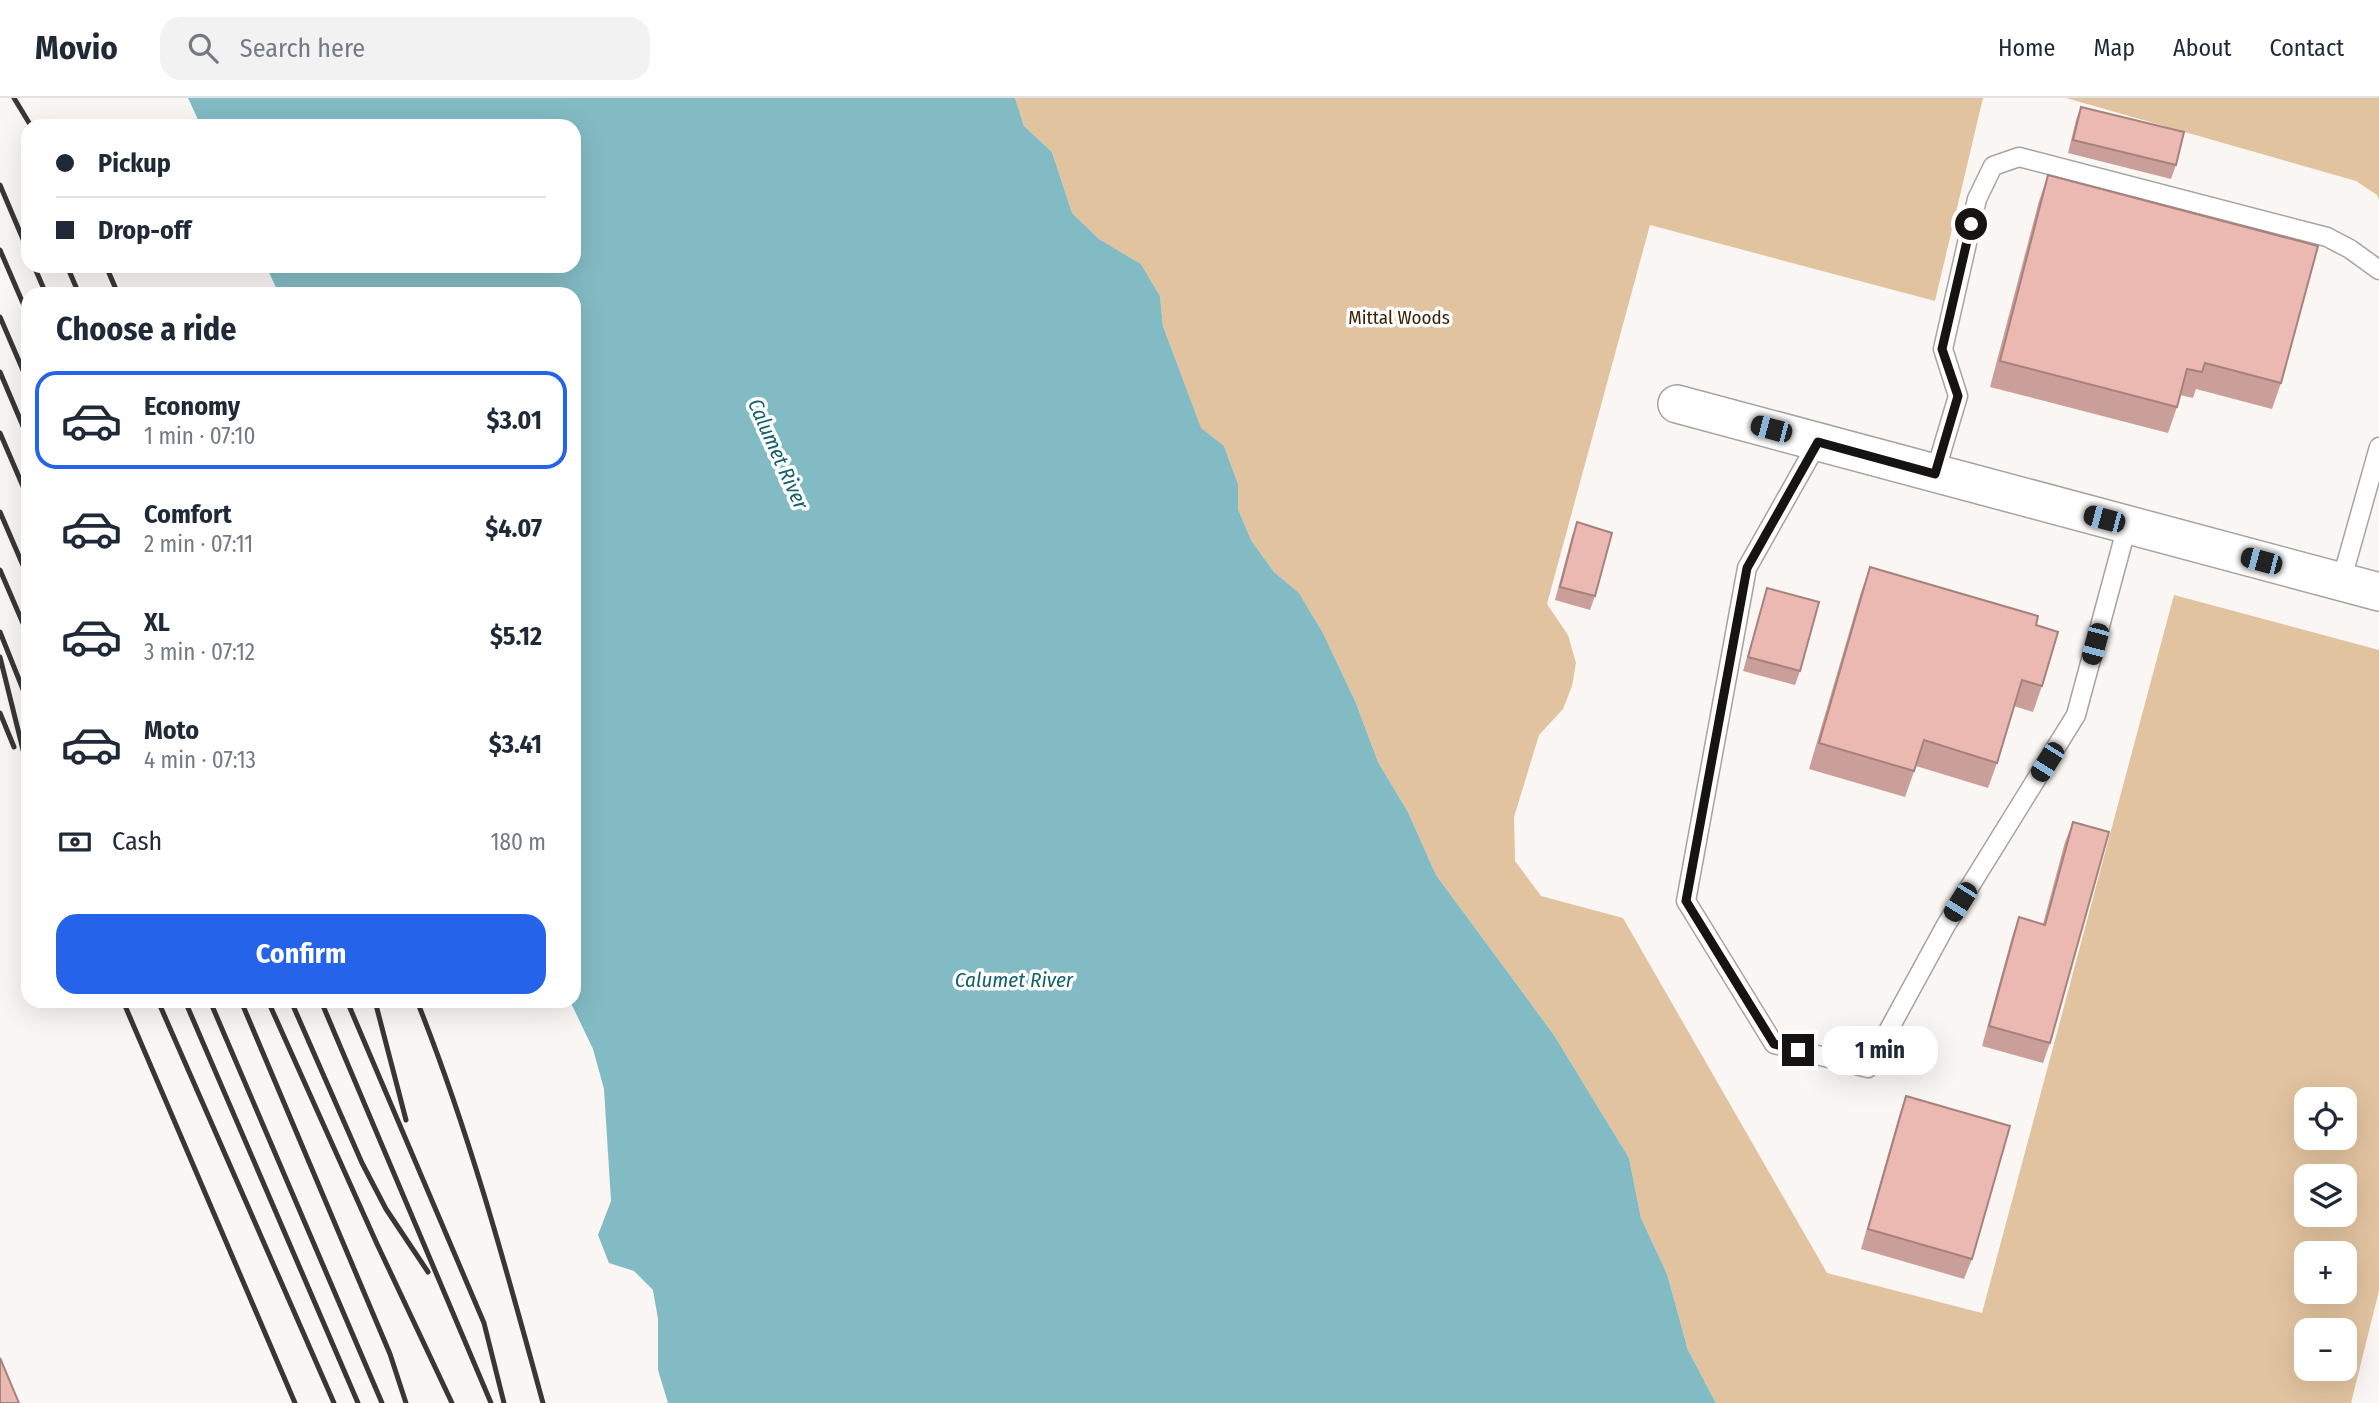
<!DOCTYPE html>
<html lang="en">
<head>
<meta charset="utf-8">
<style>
  body { margin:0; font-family:"Fira Sans Condensed",sans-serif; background:#f2f2f3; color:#1f2937; height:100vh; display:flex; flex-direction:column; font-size:26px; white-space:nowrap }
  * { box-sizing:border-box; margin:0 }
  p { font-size:23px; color:#747a83 }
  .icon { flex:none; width:38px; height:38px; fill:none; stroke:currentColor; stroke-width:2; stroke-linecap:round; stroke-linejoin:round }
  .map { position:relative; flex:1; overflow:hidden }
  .sheet { position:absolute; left:21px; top:189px; width:560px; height:721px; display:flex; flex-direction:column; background:#fff; border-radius:21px; box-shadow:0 7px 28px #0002 }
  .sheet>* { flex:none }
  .top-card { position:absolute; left:21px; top:21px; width:560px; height:154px; border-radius:21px; box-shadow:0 7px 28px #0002; display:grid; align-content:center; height:154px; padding:0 35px; background:#fff }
  .controls { position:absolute; left:2294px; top:989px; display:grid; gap:14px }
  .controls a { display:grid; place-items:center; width:63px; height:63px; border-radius:14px; background:#fff; box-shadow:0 7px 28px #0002; font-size:35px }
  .end { position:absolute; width:32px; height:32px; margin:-16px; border:9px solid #151413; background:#fff; box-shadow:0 0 0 4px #fff }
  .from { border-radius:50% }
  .bubble { position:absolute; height:49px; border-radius:21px; background:#fff; box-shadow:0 7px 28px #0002; font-size:23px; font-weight:700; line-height:49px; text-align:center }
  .car { position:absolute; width:21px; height:42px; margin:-21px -10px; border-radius:9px; box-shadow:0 0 5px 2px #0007; background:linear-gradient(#222 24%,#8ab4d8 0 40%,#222 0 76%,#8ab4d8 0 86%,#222 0) }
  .top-card b { display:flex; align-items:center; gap:24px; height:66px; font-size:26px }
  .top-card b+b { border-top:2px solid #e0e1e3 }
  .top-card i { width:18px; height:18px; background:#1f2937 }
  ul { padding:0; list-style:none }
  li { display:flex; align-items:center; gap:21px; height:98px; margin:0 14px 10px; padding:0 21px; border:4px solid transparent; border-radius:21px }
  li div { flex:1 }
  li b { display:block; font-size:26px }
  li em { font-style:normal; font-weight:700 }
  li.active { border-color:#2563eb }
  li>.icon { width:63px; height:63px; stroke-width:1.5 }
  h2 { padding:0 35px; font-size:32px; line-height:84px }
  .pay { display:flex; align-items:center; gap:18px; height:77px; padding:0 35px; font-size:26px }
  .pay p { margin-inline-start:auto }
  .button { display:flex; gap:14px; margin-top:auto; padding:14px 35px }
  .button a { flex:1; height:80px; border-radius:21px; background:#2563eb; color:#fff; font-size:28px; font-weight:700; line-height:80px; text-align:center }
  header { display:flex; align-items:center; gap:42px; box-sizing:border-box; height:98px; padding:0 35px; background:#fff; border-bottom:2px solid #e0e1e3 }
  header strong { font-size:33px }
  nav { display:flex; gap:38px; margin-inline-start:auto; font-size:24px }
  .search { width:490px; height:63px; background:#f2f2f3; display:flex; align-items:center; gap:18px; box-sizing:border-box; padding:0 24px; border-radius:21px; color:#747a83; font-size:26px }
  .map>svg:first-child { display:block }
  .green { fill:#e2c3a0; fill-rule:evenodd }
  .water { fill:#83bbc4 }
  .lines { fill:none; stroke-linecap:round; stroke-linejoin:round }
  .service-casing { stroke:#a6a4a1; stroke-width:21 }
  .minor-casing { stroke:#a6a4a1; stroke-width:40 }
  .service { stroke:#fff; stroke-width:18 }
  .minor { stroke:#fff; stroke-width:37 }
  .rail { stroke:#393736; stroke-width:5 }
  .wall { fill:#cb9f99 }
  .building { fill:#ecb9b2; stroke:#a5827d; stroke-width:2 }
  .route { stroke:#151413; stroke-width:9 }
  .labels { text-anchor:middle; stroke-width:7; stroke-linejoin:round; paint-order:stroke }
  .park-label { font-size:19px; fill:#3a2407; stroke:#fff }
  .water-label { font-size:21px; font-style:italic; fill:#13616b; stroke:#fff }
</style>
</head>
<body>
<header>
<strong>Movio</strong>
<div class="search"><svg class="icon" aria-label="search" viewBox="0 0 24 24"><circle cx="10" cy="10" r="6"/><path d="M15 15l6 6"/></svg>Search here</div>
<nav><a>Home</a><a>Map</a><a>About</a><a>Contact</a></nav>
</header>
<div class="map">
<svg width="2379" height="1305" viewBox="0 0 2379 1305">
  <rect width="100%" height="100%" fill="#f9f6f3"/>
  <path class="green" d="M1015,0H1983L1935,203L1650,127L1547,506L1568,537L1576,565L1572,588L1563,611L1539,637L1514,719L1515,763L1541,798L1623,820L1827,1175L1982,1215L2174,497L2379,552V1193L2351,1305H1716L1688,1252L1667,1176L1641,1120L1629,1060L1554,937L1436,777L1408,714L1378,664L1356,605L1323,535L1299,495L1274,474L1251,442L1238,411V386L1224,348L1201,331L1163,228L1160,198L1141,166L1099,141L1072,115L1052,54L1024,28ZM2306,1001H2345V1040H2306ZM2306,1078H2345V1116H2306ZM2306,1155H2345V1194H2306ZM2306,1232H2345V1270H2306Z
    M2066,0H2379V102L2377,97L2356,83Z"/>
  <path class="water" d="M188,0H1015L1024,28L1052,54L1072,115L1099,141L1141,166L1160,198L1163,228L1201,330L1224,348L1238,386V411L1251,442L1274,474L1299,495L1323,535L1356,605L1378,664L1408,714L1436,777L1554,937L1629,1060L1641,1120L1667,1176L1688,1252L1716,1305H668L658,1272V1221L653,1192L634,1173L609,1165L598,1137L611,1103L604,991L593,951L570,903H574V196H279L266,168H574V28H201Z"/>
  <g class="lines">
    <g class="service-casing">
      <path id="service" d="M1818,344L1747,470L1686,803L1774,946L1868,970L1946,827L2076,617L2127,428
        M1935,375L1958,298L1943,251L1977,101L1993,68L2019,59L2327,139L2350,151L2379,172
        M2341,484L2379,349"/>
    </g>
    <g class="minor-casing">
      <path id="minor" d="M1677,306L2379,494"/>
    </g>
    <use href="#service" class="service"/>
    <use href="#minor" class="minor"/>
    <path class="rail" d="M14,0L31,28
      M0,87L28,153
      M0,152L28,217
      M34,168L46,196
      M67,168L79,196
      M106,168L118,196
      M0,219L28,284
      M0,274L28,340
      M0,335L28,400
      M0,414L28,479
      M0,472L28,537
      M0,534L28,604
      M0,559L28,672
      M0,615L14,649
      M123,903L295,1305
      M158,903L334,1305
      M185,903L358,1305
      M210,903L382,1305
      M241,903L390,1256L406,1305
      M268,903L377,1146L452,1305
      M291,903L362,1065L386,1111L428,1174
      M321,903L491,1305
      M347,903L484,1225L504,1305
      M375,903L406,1022
      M417,903C469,1033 506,1170 543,1305"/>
  </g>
  <path class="wall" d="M2081,9L2176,67L2171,81L2068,55L2076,22Z
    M2048,77L2281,285L2272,311L2196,291L2193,300L2180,297L2177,309L2168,335L1990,289L2039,103Z
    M1577,424L1595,498L1590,512L1555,502L1572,438Z
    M1870,469L2036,527L2042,588L2033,614L2014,608L1997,665L1988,690L1916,668L1905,699L1809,671L1861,494Z
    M1767,490L1800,573L1795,587L1743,573Z
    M2073,724L2050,945L2043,965L1982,948L2012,839L2019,819L2043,826L2065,744Z
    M1906,998L1972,1161L1964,1181L1861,1151L1899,1018Z"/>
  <path class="building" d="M2081,9L2184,34L2176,67L2073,42Z
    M2048,77L2318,148L2281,285L2205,265L2202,274L2187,271L2177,309L2000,263Z
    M1577,424L1612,435L1595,498L1560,489Z
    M1870,469L2038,518L2036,527L2058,534L2042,588L2022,582L1997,665L1924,642L1914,673L1819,645Z
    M1767,490L1819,504L1800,573L1748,559Z
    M2073,724L2109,734L2050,945L1989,928L2019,819L2045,827Z
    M1906,998L2010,1028L1972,1161L1868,1131Z
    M0,1260L19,1305H0Z"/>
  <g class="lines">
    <path class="route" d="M1798,952L1774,946L1686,803L1747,470L1818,344L1935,376L1958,298L1942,251L1971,126"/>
  </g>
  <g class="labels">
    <g class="park-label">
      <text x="1399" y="226">Mittal Woods</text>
    </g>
    <g class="water-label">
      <text transform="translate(778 356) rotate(66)" y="7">Calumet River</text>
      <text x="1014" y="889">Calumet River</text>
    </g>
  </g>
</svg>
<div class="controls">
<a><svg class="icon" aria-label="locate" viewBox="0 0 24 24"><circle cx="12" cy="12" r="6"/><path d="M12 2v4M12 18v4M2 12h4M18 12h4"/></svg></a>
<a><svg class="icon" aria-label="layers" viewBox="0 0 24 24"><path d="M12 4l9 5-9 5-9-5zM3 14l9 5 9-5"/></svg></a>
<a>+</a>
<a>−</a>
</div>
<i class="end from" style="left:1971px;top:126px"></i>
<i class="end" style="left:1798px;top:952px"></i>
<div class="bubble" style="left:1822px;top:928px;width:116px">1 min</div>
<i class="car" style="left:1771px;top:331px;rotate:285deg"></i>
<i class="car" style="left:2104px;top:421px;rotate:285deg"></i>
<i class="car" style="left:2261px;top:463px;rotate:285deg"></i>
<i class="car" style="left:2095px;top:546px;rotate:195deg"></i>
<i class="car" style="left:2047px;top:664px;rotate:212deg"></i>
<i class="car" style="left:1960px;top:804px;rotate:212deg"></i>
<div class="top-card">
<b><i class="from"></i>Pickup</b>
<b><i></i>Drop-off</b>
</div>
<section class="sheet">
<h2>Choose a ride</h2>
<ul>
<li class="active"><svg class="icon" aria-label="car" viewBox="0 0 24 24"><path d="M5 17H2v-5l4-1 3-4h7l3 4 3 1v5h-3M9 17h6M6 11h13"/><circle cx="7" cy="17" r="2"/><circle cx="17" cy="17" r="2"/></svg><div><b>Economy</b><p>1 min · 07:10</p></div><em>$3.01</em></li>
<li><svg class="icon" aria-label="car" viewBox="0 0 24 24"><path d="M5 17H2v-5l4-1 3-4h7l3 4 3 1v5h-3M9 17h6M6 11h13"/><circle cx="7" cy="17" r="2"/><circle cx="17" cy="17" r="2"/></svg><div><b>Comfort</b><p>2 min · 07:11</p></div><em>$4.07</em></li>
<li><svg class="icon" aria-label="car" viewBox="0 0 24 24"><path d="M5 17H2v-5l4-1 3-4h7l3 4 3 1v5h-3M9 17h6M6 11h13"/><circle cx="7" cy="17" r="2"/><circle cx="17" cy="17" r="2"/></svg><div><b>XL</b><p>3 min · 07:12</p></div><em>$5.12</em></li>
<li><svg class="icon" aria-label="car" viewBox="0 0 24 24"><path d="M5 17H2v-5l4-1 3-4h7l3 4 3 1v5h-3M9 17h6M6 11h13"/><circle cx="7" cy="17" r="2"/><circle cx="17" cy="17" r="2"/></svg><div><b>Moto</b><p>4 min · 07:13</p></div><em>$3.41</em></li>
</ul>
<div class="pay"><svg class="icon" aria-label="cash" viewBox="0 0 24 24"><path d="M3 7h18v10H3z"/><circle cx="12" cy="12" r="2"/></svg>Cash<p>180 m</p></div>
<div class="button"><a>Confirm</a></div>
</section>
</div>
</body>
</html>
